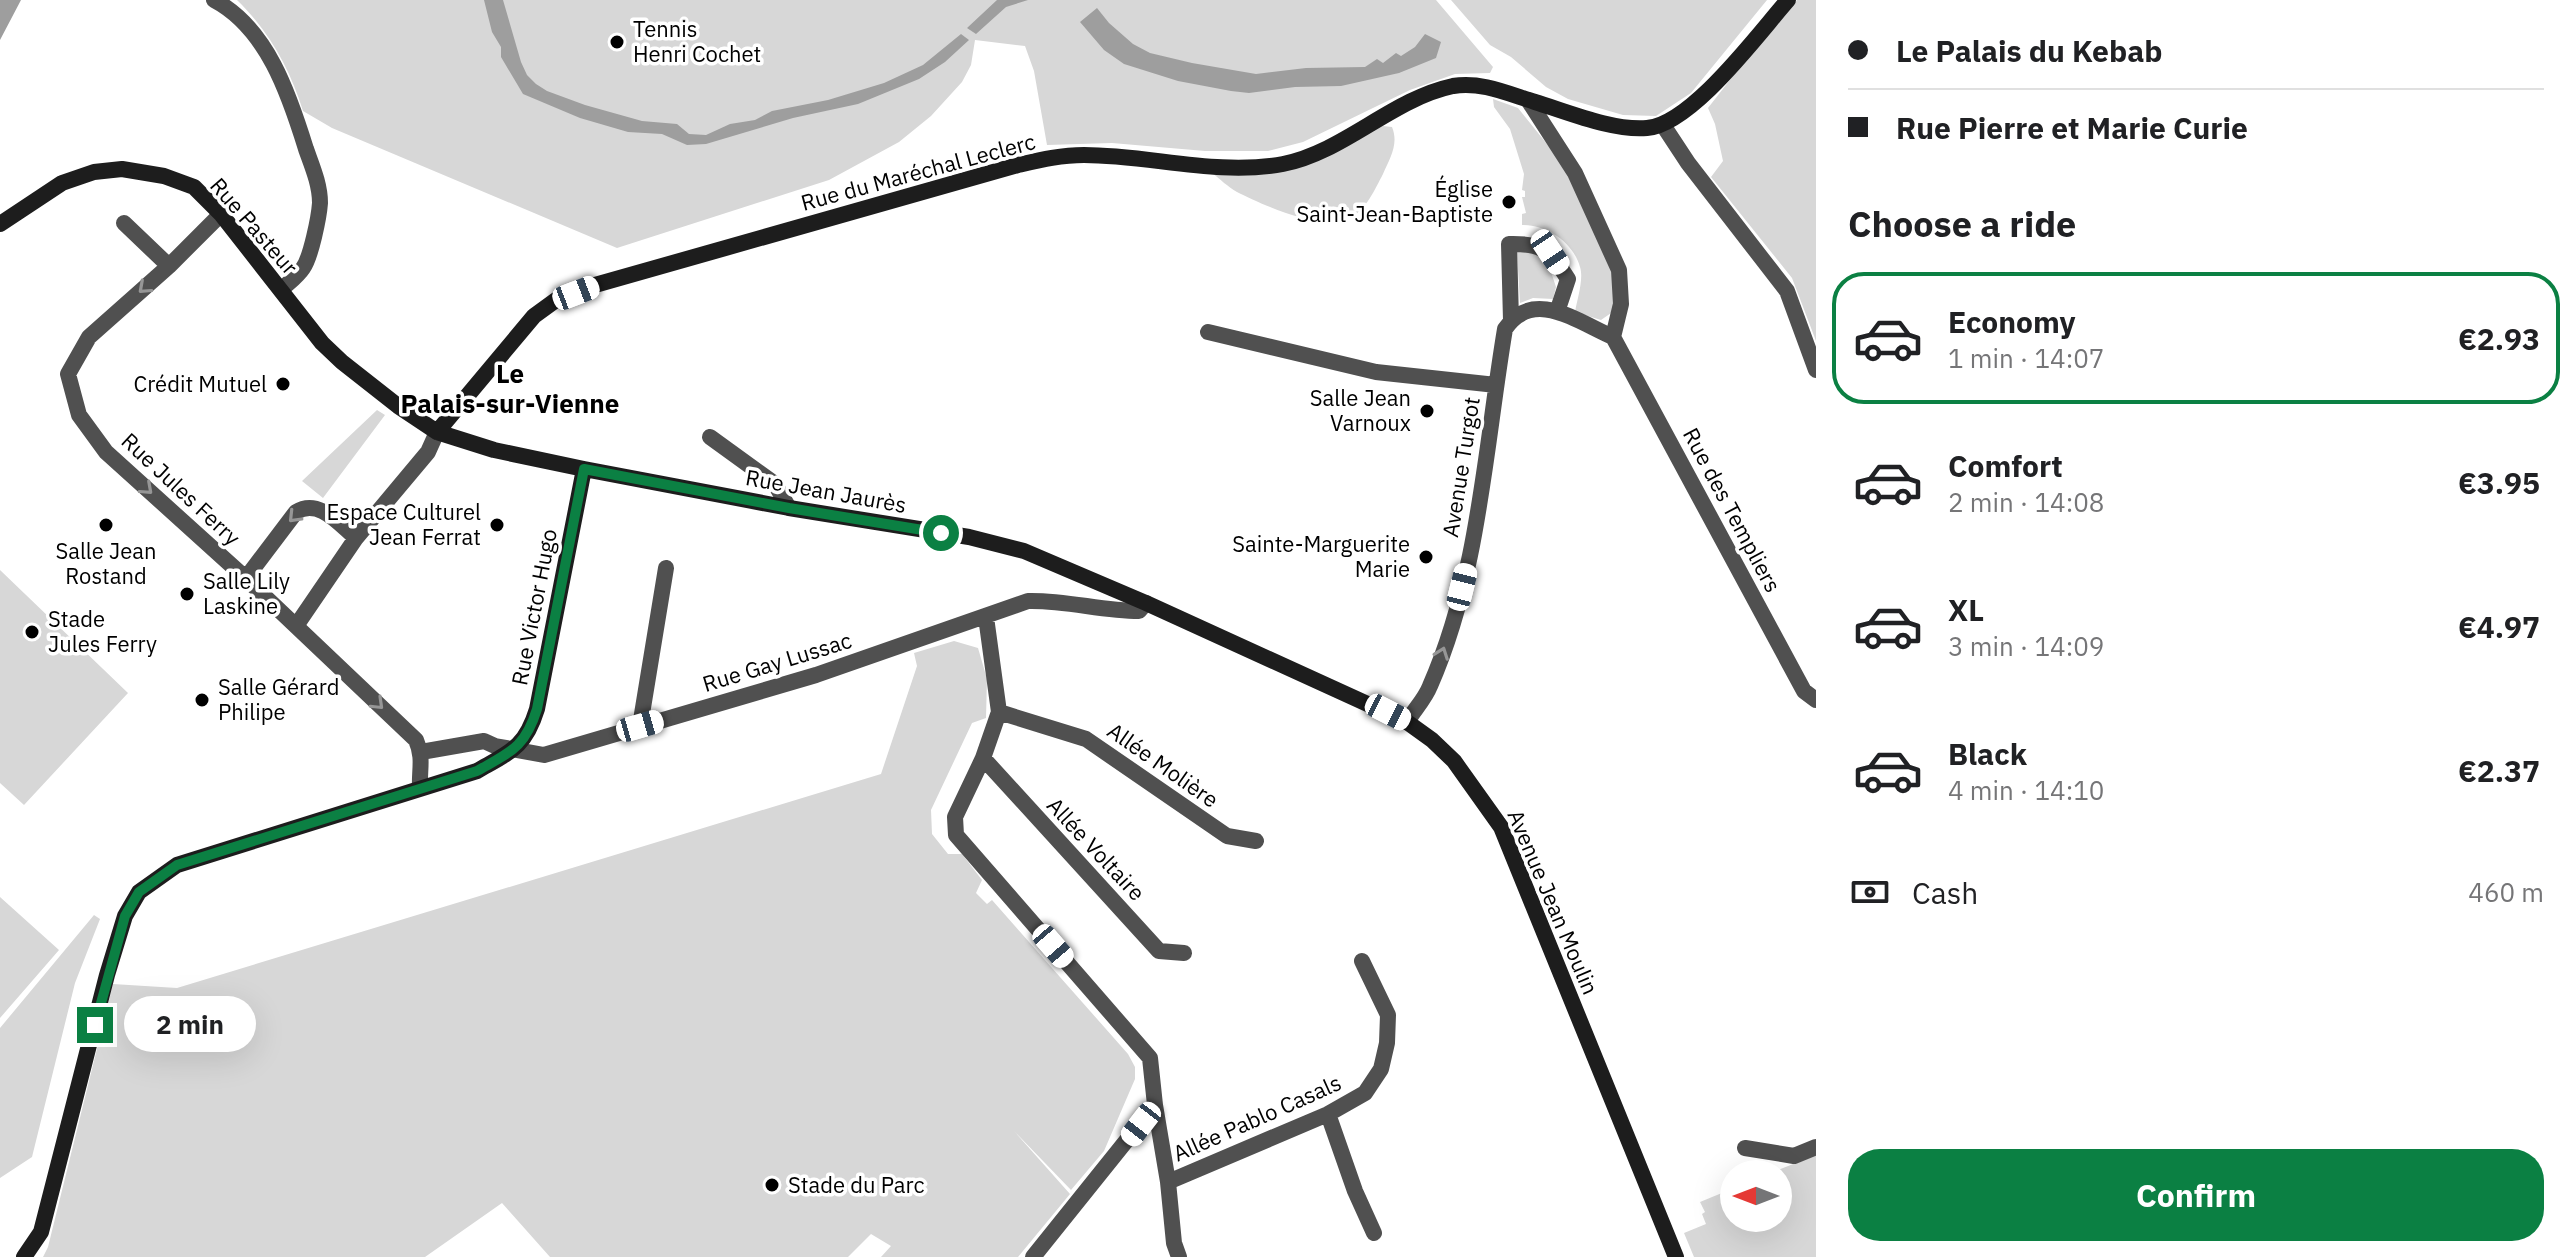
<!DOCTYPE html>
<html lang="en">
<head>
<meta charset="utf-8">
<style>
  body { margin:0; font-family:"IBM Plex Sans",sans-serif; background:#f2f2f2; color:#202124; height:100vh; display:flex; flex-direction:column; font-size:30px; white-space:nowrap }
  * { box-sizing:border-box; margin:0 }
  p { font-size:26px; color:#757577 }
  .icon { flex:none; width:44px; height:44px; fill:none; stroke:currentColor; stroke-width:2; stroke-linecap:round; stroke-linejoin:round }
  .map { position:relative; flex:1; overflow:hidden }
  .side { display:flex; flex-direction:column; background:#fff; width:760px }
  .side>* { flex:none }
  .guide { display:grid; align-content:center; height:176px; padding:0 32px; background:#fff }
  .needle { width:52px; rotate:270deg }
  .controls { position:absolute; left:1720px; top:1160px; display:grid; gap:16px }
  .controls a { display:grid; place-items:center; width:72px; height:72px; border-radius:50%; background:#fff; box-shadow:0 8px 32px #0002; font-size:40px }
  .end { position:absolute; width:36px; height:36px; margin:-18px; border:10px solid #0b8043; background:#fff; box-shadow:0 0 0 4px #fff }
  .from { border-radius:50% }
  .bubble { position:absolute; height:56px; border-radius:28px; background:#fff; box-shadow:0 8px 32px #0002; font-size:26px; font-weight:800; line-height:56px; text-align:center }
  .car { position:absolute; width:24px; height:48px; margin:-24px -12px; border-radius:10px; box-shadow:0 0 6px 2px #0007; background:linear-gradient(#fff 24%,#345 0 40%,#fff 0 76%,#345 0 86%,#fff 0) }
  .guide b { display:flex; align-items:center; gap:28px; height:76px; font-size:30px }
  .guide b+b { border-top:2px solid #e0e0e0 }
  .guide i { width:20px; height:20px; background:#202124 }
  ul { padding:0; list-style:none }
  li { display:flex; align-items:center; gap:24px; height:132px; margin:0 16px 12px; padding:0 16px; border:4px solid transparent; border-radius:32px }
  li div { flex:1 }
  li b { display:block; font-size:30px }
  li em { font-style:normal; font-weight:800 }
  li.active { border-color:#0b8043 }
  li>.icon { width:72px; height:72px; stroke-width:1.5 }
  h2 { padding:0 32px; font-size:36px; line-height:96px }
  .pay { display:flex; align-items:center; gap:20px; height:88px; padding:0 32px; font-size:30px }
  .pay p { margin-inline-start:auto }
  .primary-button { display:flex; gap:16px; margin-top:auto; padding:16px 32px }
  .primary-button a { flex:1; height:92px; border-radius:32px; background:#0b8043; color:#fff; font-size:32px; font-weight:800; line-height:92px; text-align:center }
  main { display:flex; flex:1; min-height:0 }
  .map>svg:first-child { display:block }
  .green { fill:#d7d7d7 }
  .water { fill:#9e9e9e }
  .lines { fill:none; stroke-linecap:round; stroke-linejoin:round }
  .street { stroke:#505050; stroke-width:16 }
  .secondary { stroke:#1d1d1d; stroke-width:16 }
  .oneway { stroke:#969696 }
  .route { stroke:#0b8043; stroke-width:10 }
  .poi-dot { fill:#000; stroke:#fff; stroke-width:3 }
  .labels { text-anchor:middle; stroke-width:7; stroke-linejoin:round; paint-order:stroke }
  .poi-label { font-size:22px; fill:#000; stroke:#fff; text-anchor:start }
  .street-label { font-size:22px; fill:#000; stroke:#fff }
  .quarter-label { font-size:26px; font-weight:bold; fill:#000; stroke:#fff }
</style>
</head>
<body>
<main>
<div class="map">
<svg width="1816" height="1257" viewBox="0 0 1816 1257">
  <rect width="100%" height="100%" fill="#fff"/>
  <path class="green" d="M237,0H1436L1493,67L1490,73L1455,74L1410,90L1303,142L1268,151H1205L1112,143L1047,145L1034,71L1025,46L975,40L971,65L962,82L931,116L899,142L829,180L617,248L332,128L303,111C290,69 269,31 237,0Z
    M1451,0H1767L1691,93L1656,116L1623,115L1568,99L1546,87L1511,57L1490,45Z
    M1797,0H1816V341L1792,278L1711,177L1723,161L1715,124L1708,108L1761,40Z
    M1493,99L1518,108L1559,159L1588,207L1612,266L1614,311L1601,320L1575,312C1577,300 1584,279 1580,267C1573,242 1547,225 1522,225V214L1526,213L1522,197H1525V191L1522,190L1524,174L1510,129L1494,107Z
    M1383,126L1392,127C1399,144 1390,158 1383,174C1375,189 1366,210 1350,218C1322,232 1263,205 1237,192C1228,187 1220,179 1212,173L1233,175Z
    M1531,251L1546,257L1556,287L1553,299L1533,298L1520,303L1517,252Z
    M377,410L385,415L323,498L302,481Z
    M0,570L128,693L24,805L0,783Z
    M954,641L978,648L987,679L986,718L972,723L931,810L932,834L948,854H962L982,880L976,893L987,904L992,900L1128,1054L1135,1067V1079L1104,1151L1071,1190L1013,1130L1070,1194L1018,1257H881L891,1246L871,1234L848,1257H550L502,1203L425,1257H43L48,1247L113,984L177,988L881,774L917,666L914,653Z
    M0,897L59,950L0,1018Z
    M94,915L100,919L75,983L32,1157L0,1178V1028Z
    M1816,1155V1257H1694L1684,1233L1706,1224L1702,1214L1705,1212L1700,1202L1734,1188V1218H1778V1174H1768Z"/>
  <path class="water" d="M0,0H21L0,40Z
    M484,0H503L521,62L527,75L536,84L547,91L585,105L642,121L677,124L689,134L706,135L730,124L755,120L772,111L828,100L884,83L923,65L961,34L969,40L945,62L919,79L858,104L793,118L706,144L687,145L662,134L628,132L580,118L523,94L501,57V47L492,32Z
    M997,0H1028L1006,7L976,34L967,28Z
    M1097,8L1109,23L1133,44L1150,53L1192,63L1256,74L1306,68L1365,67L1377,59L1383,63L1396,53L1401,56L1415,47L1425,34L1441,42L1436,58L1399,73L1341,86L1295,87L1249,93L1231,91L1178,81L1124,64L1104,50L1080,22Z"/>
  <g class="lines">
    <path class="street" d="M214,0C267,28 289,94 306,149C312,166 320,184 320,203C319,217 311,257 303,268C297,277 288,283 281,290
      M1528,100L1575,173L1619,270L1621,304L1613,337
      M1663,125L1688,163L1787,291L1816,370
      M221,214L169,266L89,337L68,374L79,415L106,452L241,574L416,740C424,758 419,770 420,788
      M124,223L169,266
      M1511,320L1509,244C1544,243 1550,251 1568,279L1557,312
      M1208,332L1376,372L1496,385
      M1613,337L1804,691L1816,700
      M710,437L775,484L789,508
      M246,578L296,512C319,498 339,524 356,538
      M986,617L999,712L983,758L955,817L956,835L1150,1058L1155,1105L1033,1257
      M296,626L356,538L428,452L437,432
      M999,712L1086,739L1227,836L1256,841
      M1407,722C1414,710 1425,699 1430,686C1479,575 1485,448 1505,329C1533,287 1578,322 1613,337
      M640,726L666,568
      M421,752L484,741L495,746L544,755L816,675L1028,601C1067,600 1101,611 1139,611L1146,603
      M983,758L1159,951L1184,953
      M1155,1105L1168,1182L1174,1243L1179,1257
      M1328,1114L1355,1191L1374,1233
      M1745,1148L1794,1156L1816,1147
      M1168,1182L1328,1114L1365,1093L1381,1069L1387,1043L1388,1015L1362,961"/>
    <path class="secondary" d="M0,224L62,183L94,172L122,169L164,176L194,187L221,214L322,343L342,362L398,406L437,432L494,450L584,469L789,508L969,537L1024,551L1146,603L1407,722L1432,740L1454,761L1501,827L1676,1257
      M437,432L534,316L556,300L595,285L1018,165C1040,160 1061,155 1084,155C1150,155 1217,176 1283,164C1344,152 1392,99 1453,86C1481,81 1509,94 1535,102C1568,112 1613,131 1647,128C1692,124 1758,34 1788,0
      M24,1257L41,1232L107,975L125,916L139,892L177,865L477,771C510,752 525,748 537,709L584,469"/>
  </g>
  <defs><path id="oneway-chevron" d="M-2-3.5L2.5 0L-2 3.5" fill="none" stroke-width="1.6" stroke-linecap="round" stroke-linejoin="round" transform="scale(2)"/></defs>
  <g class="oneway">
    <use href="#oneway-chevron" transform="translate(144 288) rotate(138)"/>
    <use href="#oneway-chevron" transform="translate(147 489) rotate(42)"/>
    <use href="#oneway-chevron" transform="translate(294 517) rotate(134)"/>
    <use href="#oneway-chevron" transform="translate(1442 653) rotate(-70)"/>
    <use href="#oneway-chevron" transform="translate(378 704) rotate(44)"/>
  </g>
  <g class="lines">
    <path class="route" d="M95,1025L125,916L139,892L177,865L477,771C510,752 525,748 537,709L584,469L789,508L941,533"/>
  </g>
  <g class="poi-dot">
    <circle cx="617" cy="42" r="8"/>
    <circle cx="1509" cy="202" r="8"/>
    <circle cx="283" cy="384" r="8"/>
    <circle cx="1427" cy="411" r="8"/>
    <circle cx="106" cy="525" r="8"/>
    <circle cx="497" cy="525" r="8"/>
    <circle cx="1426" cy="557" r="8"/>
    <circle cx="187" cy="594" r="8"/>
    <circle cx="32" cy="632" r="8"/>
    <circle cx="202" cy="700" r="8"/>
    <circle cx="772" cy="1185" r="8"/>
  </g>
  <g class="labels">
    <g class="poi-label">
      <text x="633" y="37">Tennis<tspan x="633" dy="25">Henri Cochet</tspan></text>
      <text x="1493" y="197" text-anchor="end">Église<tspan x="1493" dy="25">Saint-Jean-Baptiste</tspan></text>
      <text x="267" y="392" text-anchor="end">Crédit Mutuel</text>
      <text x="1411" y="406" text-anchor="end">Salle Jean<tspan x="1411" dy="25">Varnoux</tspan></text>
      <text x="481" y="520" text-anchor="end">Espace Culturel<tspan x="481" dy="25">Jean Ferrat</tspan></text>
      <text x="1410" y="552" text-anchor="end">Sainte-Marguerite<tspan x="1410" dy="25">Marie</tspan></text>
      <text x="106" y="559" text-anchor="middle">Salle Jean<tspan x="106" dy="25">Rostand</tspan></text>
      <text x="203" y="589">Salle Lily<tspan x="203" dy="25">Laskine</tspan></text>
      <text x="48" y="627">Stade<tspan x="48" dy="25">Jules Ferry</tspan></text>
      <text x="218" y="695">Salle Gérard<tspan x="218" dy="25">Philipe</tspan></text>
      <text x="788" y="1193">Stade du Parc</text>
    </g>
    <g class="street-label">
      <text transform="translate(918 172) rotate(-15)" y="8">Rue du Maréchal Leclerc</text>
      <text transform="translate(254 226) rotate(49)" y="8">Rue Pasteur</text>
      <text transform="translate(1461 467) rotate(-81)" y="8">Avenue Turgot</text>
      <text transform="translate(181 489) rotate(43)" y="8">Rue Jules Ferry</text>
      <text transform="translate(826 491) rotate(10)" y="8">Rue Jean Jaurès</text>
      <text transform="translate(1732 510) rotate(62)" y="8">Rue des Templiers</text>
      <text transform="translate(534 607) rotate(-79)" y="8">Rue Victor Hugo</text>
      <text transform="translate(777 662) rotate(-17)" y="8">Rue Gay Lussac</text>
      <text transform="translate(1163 765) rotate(35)" y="8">Allée Molière</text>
      <text transform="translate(1096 849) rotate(47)" y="8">Allée Voltaire</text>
      <text transform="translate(1553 902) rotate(67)" y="8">Avenue Jean Moulin</text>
      <text transform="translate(1257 1118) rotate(-24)" y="8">Allée Pablo Casals</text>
    </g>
    <g class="quarter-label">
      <text x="510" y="383">Le<tspan x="510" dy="30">Palais-sur-Vienne</tspan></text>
    </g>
  </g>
</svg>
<div class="controls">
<a><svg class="needle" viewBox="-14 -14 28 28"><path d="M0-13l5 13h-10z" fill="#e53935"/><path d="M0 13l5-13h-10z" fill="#757577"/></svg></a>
</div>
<i class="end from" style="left:941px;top:533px"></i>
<i class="end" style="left:95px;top:1025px"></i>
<div class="bubble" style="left:124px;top:996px;width:132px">2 min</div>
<i class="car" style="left:1550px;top:252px;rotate:146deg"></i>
<i class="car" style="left:576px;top:293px;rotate:69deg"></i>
<i class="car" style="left:1462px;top:587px;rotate:14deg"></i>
<i class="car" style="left:1388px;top:712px;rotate:117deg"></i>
<i class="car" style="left:640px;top:726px;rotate:74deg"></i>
<i class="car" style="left:1053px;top:946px;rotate:139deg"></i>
<i class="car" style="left:1141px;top:1124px;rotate:218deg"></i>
</div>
<section class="side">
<div class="guide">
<b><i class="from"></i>Le Palais du Kebab</b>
<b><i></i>Rue Pierre et Marie Curie</b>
</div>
<h2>Choose a ride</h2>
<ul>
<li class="active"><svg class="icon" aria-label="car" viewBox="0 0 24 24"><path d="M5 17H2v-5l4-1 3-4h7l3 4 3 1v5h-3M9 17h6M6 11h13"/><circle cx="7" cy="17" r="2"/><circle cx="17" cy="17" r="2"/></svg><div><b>Economy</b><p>1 min · 14:07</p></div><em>€2.93</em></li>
<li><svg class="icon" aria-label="car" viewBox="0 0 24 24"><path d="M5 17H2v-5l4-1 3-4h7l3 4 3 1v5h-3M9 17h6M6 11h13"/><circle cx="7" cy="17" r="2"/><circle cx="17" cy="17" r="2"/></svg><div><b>Comfort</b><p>2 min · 14:08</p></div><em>€3.95</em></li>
<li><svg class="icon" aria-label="car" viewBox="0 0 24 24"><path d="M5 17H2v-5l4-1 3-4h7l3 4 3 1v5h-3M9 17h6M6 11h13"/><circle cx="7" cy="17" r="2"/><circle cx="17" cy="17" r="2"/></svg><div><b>XL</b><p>3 min · 14:09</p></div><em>€4.97</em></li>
<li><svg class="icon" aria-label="car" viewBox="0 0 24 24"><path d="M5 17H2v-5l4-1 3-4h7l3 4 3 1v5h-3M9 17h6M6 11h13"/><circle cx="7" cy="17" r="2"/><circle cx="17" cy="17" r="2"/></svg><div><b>Black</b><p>4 min · 14:10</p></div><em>€2.37</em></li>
</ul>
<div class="pay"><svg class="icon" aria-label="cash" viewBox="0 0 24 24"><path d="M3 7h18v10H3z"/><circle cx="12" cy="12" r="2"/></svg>Cash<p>460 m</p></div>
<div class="primary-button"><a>Confirm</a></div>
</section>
</main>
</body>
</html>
